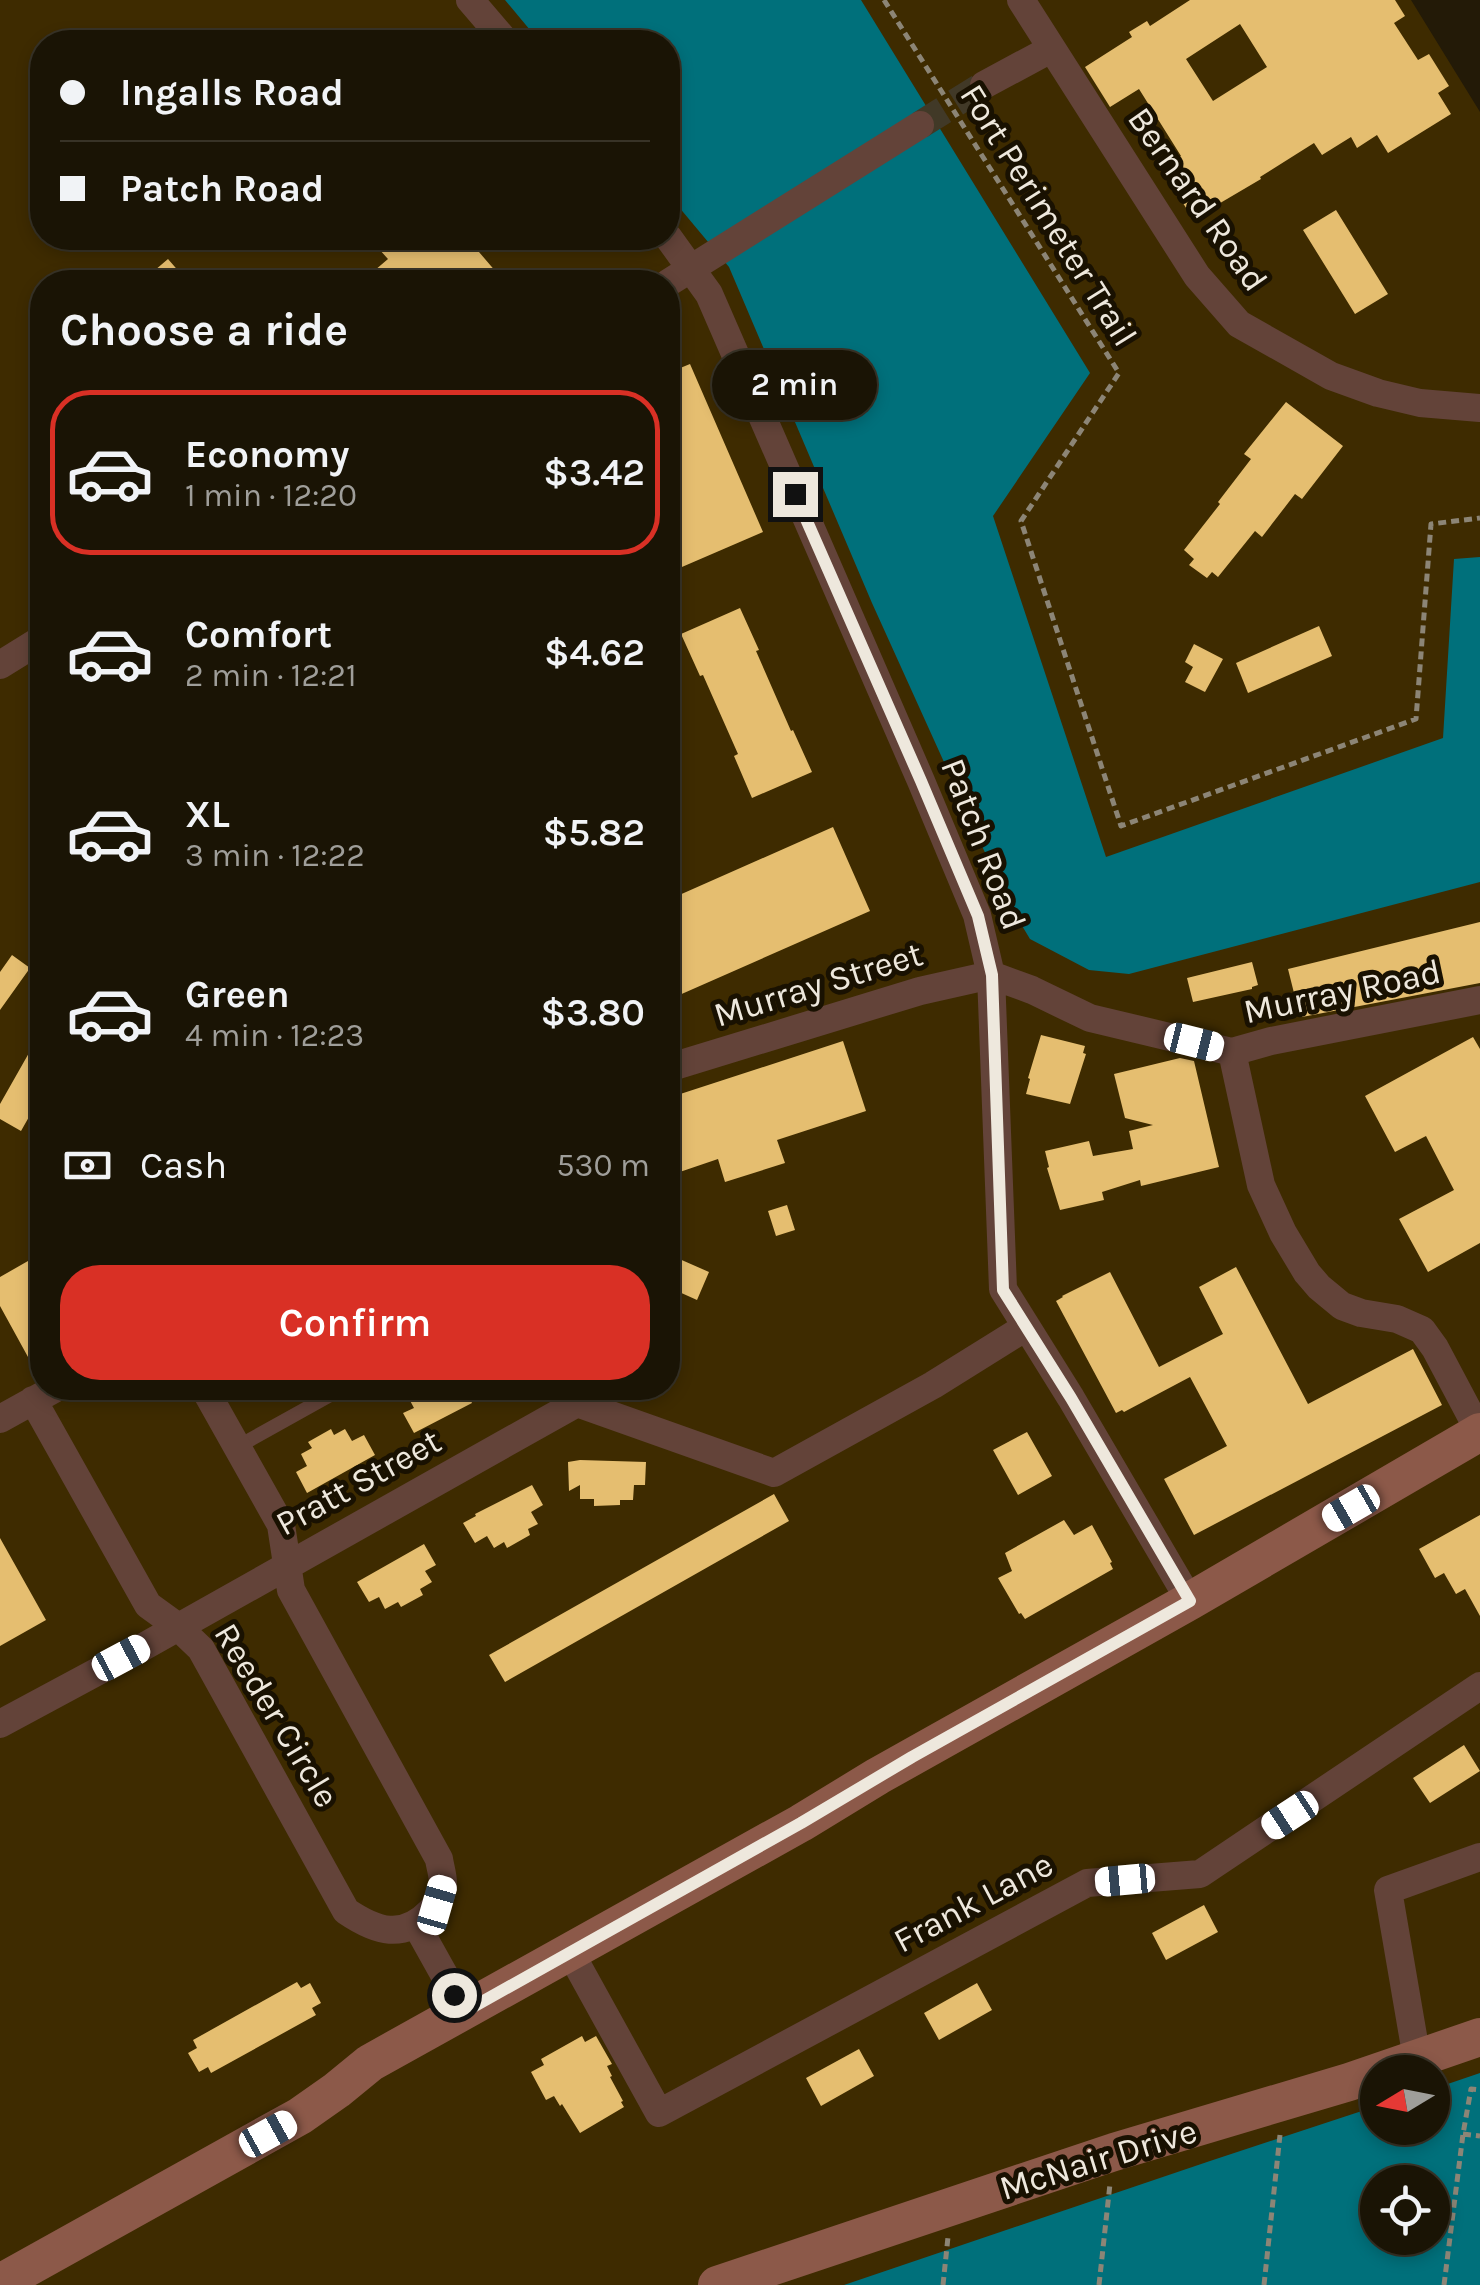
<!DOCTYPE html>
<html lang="en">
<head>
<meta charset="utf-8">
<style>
  body { margin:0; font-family:Karla,sans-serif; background:#272113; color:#f1f3f6; height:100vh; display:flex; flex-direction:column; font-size:38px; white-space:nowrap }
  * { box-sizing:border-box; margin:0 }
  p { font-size:32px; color:#9f9e9a }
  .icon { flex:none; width:55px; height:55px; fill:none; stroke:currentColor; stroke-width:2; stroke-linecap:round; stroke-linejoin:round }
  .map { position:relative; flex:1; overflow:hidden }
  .drawer { position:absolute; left:30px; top:270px; width:650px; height:1130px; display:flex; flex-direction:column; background:#1a1405; border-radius:40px; box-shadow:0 5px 15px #0003,0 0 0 2px #383327 }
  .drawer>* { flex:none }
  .guide { position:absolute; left:30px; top:30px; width:650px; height:220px; border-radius:40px; box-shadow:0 5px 15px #0003,0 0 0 2px #383327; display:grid; align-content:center; height:220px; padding:0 30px; background:#1a1405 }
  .needle { width:65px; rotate:260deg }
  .controls { position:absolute; left:1360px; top:2055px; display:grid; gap:20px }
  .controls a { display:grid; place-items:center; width:90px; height:90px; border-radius:50%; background:#1a1405; box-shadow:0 5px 15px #0003,0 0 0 2px #383327; font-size:50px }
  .end { position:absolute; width:45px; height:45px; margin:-22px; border:12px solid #eee8dd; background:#111; box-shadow:0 0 0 5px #111 }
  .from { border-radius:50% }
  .bubble { position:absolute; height:70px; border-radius:35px; background:#1a1405; box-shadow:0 5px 15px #0003,0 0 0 2px #383327; font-size:32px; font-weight:600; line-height:70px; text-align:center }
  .car { position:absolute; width:30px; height:60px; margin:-30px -15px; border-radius:12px; box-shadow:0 0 8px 2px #0007; background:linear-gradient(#fff 24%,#345 0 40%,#fff 0 76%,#345 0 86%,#fff 0) }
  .guide b { display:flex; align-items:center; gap:35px; height:95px; font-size:38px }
  .guide b+b { border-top:2px solid #383327 }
  .guide i { width:25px; height:25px; background:#f1f3f6 }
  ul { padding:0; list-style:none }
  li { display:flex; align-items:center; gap:30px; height:165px; margin:0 20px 15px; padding:0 10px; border:5px solid transparent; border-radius:40px }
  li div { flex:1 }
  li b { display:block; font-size:38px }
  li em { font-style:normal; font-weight:600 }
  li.selected { border-color:#d93025 }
  li>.icon { width:90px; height:90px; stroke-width:1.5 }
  h2 { padding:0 30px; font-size:45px; line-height:120px }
  .pay { display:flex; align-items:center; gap:25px; height:110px; padding:0 30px; font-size:38px }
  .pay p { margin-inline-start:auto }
  .primary-button { display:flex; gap:20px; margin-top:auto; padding:20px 30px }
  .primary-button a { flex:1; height:115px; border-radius:40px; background:#d93025; color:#fff; font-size:40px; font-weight:600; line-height:115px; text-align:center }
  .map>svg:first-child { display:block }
  .green { fill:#3e2b00; fill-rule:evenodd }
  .water { fill:#00707b; fill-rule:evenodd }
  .building { fill:#e5be70; fill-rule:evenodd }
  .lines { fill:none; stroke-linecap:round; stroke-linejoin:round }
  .street-tunnel { stroke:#413927; stroke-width:28; stroke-dasharray:28 14; stroke-linecap:butt }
  .path { stroke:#8c8576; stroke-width:5; stroke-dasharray:8 5; stroke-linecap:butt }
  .lane { stroke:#634339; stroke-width:14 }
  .street { stroke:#634339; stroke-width:28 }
  .secondary { stroke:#8c5949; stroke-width:38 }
  .route { stroke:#eee8dd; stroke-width:12 }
  .labels { text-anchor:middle; stroke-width:10; stroke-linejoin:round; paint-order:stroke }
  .street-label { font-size:35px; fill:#eee8dd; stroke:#191101 }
</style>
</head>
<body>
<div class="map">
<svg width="1480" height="2285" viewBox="0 0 1480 2285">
  <rect width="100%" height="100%" fill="#231a07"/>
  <path class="green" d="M0,0H1411L1480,112V2285H0ZM42,42H668V238H42ZM42,282H668V1388H42ZM1378,2072H1432V2128H1378ZM1378,2182H1432V2238H1378Z"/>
  <path class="water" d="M505,0H861L1090,373L993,516L1106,857L1443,738L1454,559L1480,557V882L1129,974L1089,970L1030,939L1006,899L872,603L729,267L668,194V42H540Z
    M1480,2073V2285H844L1210,2161L1377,2106L1378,2128H1432L1433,2089ZM1378,2182H1432V2238H1378Z"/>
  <path class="building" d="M1190,0H1395L1405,16L1394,23L1418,60L1429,54L1449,86L1438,93L1451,114L1388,153L1377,135L1357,148L1351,137L1322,155L1314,143L1260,177L1261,179L1193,219L1161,168L1181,156L1139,89L1110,107L1085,67L1132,37L1129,32L1147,21L1150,26ZM1240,24L1267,67L1213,101L1186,59Z
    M1336,210L1388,294L1355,314L1303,230Z
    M369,238H467L497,273L485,282H453L442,269L426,282H361L388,259Z
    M168,259L188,282H141Z
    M690,364L763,532L668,573V373Z
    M1286,402L1343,446L1302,499L1295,494L1262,537L1255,531L1218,577L1212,572L1207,578L1189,565L1194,559L1184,550L1220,504L1218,502L1251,459L1244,454Z
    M740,608L759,650L756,651L791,731L793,730L812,772L752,798L734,756L738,754L703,675L700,676L681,634Z
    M1319,626L1332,656L1248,693L1236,663Z
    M1194,644L1223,659L1205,692L1185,682L1193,667L1185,662Z
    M833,827L870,911L668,1000V900Z
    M1480,922V983L1302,1017L1301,1012L1299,1013L1288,969Z
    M12,955L30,968L0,1010V972Z
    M1252,962L1258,985L1252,987V989L1193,1002L1187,978Z
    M42,1030V1094L21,1131L0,1119V1104Z
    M1041,1035L1085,1046L1083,1053L1086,1054L1070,1104L1026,1094L1030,1079L1028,1078Z
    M1473,1037L1480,1049V1243L1428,1272L1399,1219L1454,1190L1426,1136L1395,1152L1365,1096Z
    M843,1041L866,1111L777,1140L785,1163L725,1182L718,1159L668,1176V1098Z
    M1180,1058L1194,1061L1219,1167L1141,1186L1140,1180L1102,1192L1104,1200L1060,1210L1047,1168L1049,1167L1045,1151L1089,1141L1093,1156L1133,1149L1129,1131L1153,1125L1125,1118L1114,1074Z
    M787,1205L795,1230L776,1236L768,1211Z
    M42,1253V1375L39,1377L0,1306V1277Z
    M668,1254L709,1272L697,1300L668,1287Z
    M1236,1267L1308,1404L1413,1349L1442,1405L1194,1535L1164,1479L1227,1446L1190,1377L1124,1412L1122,1410L1116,1413L1056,1301L1063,1297L1062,1296L1110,1272L1159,1367L1223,1334L1199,1287Z
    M420,1388H465L472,1403L414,1433L403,1413L414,1408L407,1395Z
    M331,1429L334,1435L345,1429L352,1441L364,1435L375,1455L307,1493L296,1472L307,1466L301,1454L312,1448L308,1442Z
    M1027,1432L1052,1476L1018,1495L993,1450Z
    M580,1460L646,1462L645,1485H634L633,1500H620V1505L594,1506V1499H580V1485L569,1491L568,1462Z
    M532,1485L543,1505L531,1512L538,1524L528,1529L530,1535L507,1548L504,1542L494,1548L487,1536L475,1543L463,1523L476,1516L475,1514Z
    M774,1494L789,1521L505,1682L489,1655Z
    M1480,1515V1616L1465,1589L1456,1594L1444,1573L1435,1578L1419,1549Z
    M1064,1520L1074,1535L1092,1525L1112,1562L1110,1563L1113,1569L1025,1619L1021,1613L1019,1614L998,1578L1012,1571L1005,1553Z
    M0,1538L46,1620L0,1646Z
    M424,1544L436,1565L425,1571L432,1582L420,1589L423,1595L401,1607L398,1602L385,1609L379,1597L369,1602L357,1582Z
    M1464,1745L1480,1771L1430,1803L1413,1778Z
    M1204,1905L1218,1932L1166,1960L1152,1933Z
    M297,1982L301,1988L310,1983L321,2003L312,2008L316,2015L211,2073L208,2067L199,2072L188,2053L197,2048L193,2040Z
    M977,1983L992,2010L939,2040L924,2013Z
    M582,2036L585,2042L596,2036L612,2064L607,2066L612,2076L610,2077L623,2101L621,2102L624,2107L580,2133L562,2104L560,2106L554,2096L546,2100L531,2072L544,2065L541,2059Z
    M859,2049L874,2076L821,2106L806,2078Z"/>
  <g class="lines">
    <path class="street-tunnel" d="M920,125L984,85"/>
    <path class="path" d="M884,0L1119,373L1021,521L1121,826L1416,719L1431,524L1480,518
      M1463,2134L1480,2136
      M943,2285L948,2237
      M1099,2285L1110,2184
      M1264,2285L1280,2135
      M1444,2285L1463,2134L1471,2089L1480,2090"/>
    <path class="lane" d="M237,1447L343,1388"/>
    <path class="street" d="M470,0L506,42
      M1021,0L1197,276L1239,324L1331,376L1378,393L1420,403L1480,408
      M984,85L1051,49
      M668,237L709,294L921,781L977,915L991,975L1003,1289L1071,1398L1190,1601
      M668,283L920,125
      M0,665L42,639
      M1232,1052L1261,1185L1283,1233L1307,1273L1319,1287L1342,1306L1361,1313L1397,1319L1422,1330L1435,1348L1480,1433
      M668,1068L920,991L991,975L1032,990L1090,1018L1232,1052L1271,1041L1480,1000
      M33,1400L148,1605L177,1626L201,1649L346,1911C377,1932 403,1940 431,1911C438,1904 443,1893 443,1883C443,1875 440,1866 439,1859L291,1590L281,1525L204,1388
      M0,1419L56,1388
      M0,1724L143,1647L577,1403L774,1473L933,1385L1026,1327
      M417,1926L465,2012
      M570,1952L659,2113L1087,1883L1200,1874L1480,1686
      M1417,2059L1388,1890L1480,1857"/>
    <path class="secondary" d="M0,2283L300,2116L337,2090L370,2063L801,1823L878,1776L1190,1601L1480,1432
      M717,2285L1114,2152L1349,2082L1480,2037"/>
  </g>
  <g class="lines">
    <path class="route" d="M454,1995L464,2012L801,1823L912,1757L1190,1601L1071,1398L1003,1290L992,975L978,916L921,781L795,494"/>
  </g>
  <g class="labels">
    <g class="street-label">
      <text transform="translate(1198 199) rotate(55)" y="12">Bernard Road</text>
      <text transform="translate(1049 215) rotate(58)" y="12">Fort Perimeter Trail</text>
      <text transform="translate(984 844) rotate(69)" y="12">Patch Road</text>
      <text transform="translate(818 984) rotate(-17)" y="12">Murray Street</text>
      <text transform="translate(1342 991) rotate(-12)" y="12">Murray Road</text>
      <text transform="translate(358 1482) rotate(-29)" y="12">Pratt Street</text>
      <text transform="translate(277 1715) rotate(59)" y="12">Reeder Circle</text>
      <text transform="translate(973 1902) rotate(-28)" y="12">Frank Lane</text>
      <text transform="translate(1098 2159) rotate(-17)" y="12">McNair Drive</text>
    </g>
  </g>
</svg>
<div class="controls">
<a><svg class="needle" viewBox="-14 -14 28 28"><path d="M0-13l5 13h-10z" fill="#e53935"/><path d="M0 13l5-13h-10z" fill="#9f9e9a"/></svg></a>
<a><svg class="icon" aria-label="locate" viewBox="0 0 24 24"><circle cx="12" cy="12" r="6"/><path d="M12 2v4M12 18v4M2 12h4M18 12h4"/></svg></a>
</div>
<i class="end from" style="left:454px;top:1995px"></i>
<i class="end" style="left:795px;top:494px"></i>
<div class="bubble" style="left:712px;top:350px;width:165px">2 min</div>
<i class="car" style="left:1194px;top:1042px;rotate:104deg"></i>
<i class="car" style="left:1351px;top:1508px;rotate:240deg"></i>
<i class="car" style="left:121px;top:1658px;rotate:62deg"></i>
<i class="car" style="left:1290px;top:1815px;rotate:237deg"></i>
<i class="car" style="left:1125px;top:1880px;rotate:265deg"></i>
<i class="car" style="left:437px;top:1905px;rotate:16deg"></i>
<i class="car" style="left:268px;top:2134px;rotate:61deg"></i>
<div class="guide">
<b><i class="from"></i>Ingalls Road</b>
<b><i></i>Patch Road</b>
</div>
<section class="drawer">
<h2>Choose a ride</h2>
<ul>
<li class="selected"><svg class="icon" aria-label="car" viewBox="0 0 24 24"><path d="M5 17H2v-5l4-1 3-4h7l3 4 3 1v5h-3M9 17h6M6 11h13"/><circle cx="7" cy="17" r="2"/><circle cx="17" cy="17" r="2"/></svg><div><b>Economy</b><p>1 min · 12:20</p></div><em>$3.42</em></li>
<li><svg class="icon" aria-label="car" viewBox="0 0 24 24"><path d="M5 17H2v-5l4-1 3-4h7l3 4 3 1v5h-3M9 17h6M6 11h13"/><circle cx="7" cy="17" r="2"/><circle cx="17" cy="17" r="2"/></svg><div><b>Comfort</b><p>2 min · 12:21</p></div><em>$4.62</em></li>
<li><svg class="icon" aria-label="car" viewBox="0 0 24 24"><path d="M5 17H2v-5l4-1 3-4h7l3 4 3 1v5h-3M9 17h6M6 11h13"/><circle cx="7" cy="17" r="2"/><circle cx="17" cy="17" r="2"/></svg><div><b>XL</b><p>3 min · 12:22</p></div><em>$5.82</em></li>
<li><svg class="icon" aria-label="car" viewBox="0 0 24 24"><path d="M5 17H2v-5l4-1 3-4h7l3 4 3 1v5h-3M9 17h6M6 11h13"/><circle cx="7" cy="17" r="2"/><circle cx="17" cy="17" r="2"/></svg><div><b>Green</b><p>4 min · 12:23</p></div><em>$3.80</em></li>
</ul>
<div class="pay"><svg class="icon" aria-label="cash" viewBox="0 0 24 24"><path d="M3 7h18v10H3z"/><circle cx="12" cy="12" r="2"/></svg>Cash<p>530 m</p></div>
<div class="primary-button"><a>Confirm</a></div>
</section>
</div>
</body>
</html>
